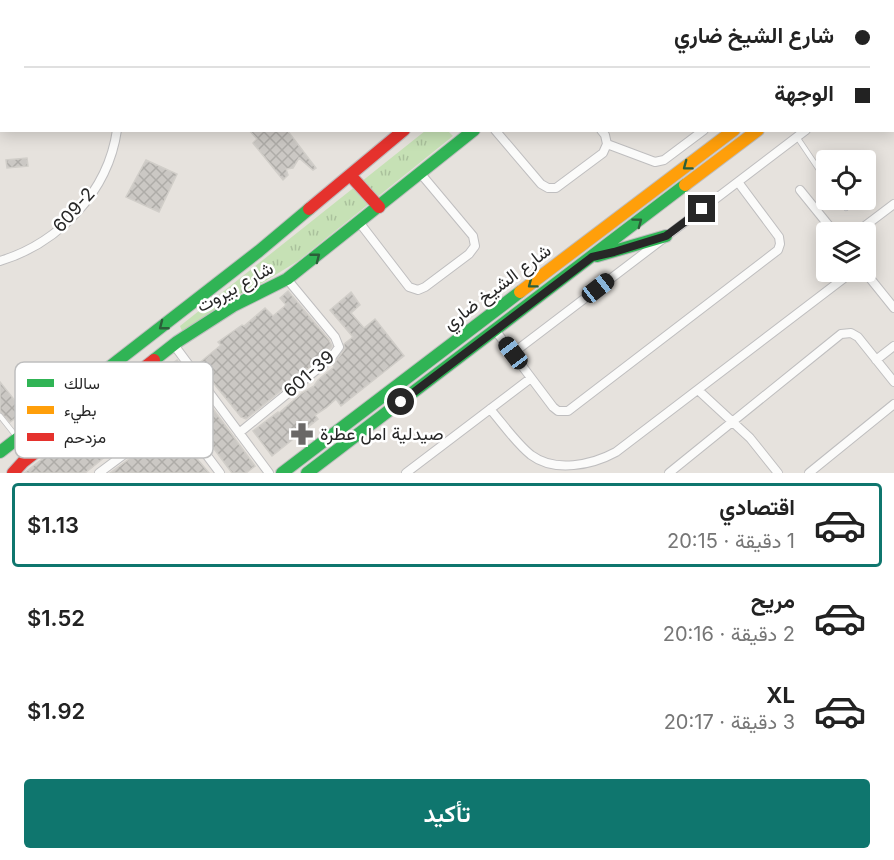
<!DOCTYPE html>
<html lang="ar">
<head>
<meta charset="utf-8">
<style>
  body { margin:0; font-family:Inter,Vazirmatn,sans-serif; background:#f6f6f6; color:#222; direction:rtl; height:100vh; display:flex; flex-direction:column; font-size:22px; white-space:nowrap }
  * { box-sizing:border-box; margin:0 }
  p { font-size:20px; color:#767676 }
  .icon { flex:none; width:33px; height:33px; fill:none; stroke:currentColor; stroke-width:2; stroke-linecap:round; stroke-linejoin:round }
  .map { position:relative; height:473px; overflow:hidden; direction:ltr }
  .side { display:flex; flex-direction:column; background:#fff; flex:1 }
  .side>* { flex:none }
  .top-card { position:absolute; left:0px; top:0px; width:894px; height:132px; box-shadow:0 3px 15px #0003; direction:rtl; display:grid; align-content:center; height:132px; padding:0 24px; background:#fff }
  .tools { position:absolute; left:816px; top:150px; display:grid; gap:12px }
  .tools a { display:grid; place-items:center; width:60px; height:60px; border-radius:6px; background:#fff; box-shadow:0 3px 15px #0003; font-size:30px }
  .end { position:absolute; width:27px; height:27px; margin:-14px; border:8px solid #272727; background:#fff; box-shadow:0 0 0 3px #fff }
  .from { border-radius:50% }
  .car { position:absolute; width:18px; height:36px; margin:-18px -9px; border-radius:8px; box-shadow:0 0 4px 2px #0007; background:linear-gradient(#222 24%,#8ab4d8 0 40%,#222 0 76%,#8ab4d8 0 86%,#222 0) }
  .top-card b { display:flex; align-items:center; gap:21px; height:57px; font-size:22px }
  .top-card b+b { border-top:2px solid #e0e0e0 }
  .top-card i { width:15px; height:15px; background:#222 }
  ul { padding:10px 0 0; list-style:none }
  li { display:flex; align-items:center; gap:18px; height:84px; margin:0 12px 9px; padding:0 12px; border:3px solid transparent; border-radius:6px }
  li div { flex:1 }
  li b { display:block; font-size:22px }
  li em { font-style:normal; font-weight:600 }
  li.on { border-color:#0f766e }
  li>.icon { width:54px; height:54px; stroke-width:1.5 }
  .button { display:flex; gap:12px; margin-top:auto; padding:12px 24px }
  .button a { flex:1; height:69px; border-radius:6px; background:#0f766e; color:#fff; font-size:24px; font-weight:600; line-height:69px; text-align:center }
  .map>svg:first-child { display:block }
  .grass { fill:url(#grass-tufts) }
  .building { fill:url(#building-cross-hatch); stroke:#d1cec9; stroke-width:1.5 }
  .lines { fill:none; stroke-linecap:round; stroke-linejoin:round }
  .lane-casing { stroke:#bfbebf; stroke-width:6 }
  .street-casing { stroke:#bfbebf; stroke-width:10 }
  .fast-casing { stroke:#bfbebf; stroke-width:14 }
  .slow-casing { stroke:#bfbebf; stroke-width:14 }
  .jam-casing { stroke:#bfbebf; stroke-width:14 }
  .lane { stroke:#fbfbfa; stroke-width:4.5 }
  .street { stroke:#fbfbfa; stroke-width:8 }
  .fast { stroke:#30b455; stroke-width:12 }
  .slow { stroke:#ff9f0a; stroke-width:12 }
  .jam { stroke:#e5322d; stroke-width:12 }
  .oneway { stroke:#2b5f39 }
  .route { stroke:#272727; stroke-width:8 }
  .labels { text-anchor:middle; stroke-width:5; stroke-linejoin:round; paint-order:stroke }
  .street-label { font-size:18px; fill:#272727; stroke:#fff }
  .poi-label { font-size:18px; fill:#272727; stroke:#fff; text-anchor:start }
  .key { fill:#fff; stroke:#bebebe; stroke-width:1.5 }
  .key-label { font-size:16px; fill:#272727 }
</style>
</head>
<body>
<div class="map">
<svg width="894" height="473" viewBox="0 0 894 473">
  <defs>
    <pattern id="grass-tufts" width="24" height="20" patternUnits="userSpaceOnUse" patternTransform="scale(1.5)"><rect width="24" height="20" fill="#c6e1b5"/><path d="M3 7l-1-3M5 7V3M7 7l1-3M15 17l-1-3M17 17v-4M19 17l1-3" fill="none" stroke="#aac19c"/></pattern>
    <pattern id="building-cross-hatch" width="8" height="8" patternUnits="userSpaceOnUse" patternTransform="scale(1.5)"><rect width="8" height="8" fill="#cbc8c4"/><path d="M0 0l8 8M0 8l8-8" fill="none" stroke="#aeaca8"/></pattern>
  </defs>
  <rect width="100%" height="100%" fill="#e6e2dd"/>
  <path class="grass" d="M425,131H448L453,136L298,261L262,283L238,295L182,331L180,326Z"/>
  <path class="building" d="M249,130H287L316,168L313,170L299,158L293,168L286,169L288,175L283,180L253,143L257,139Z
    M27,158L28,166L7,168L6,160Z
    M146,160L177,174L159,212L126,197Z
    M288,291L329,340L332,346L326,354L246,419L241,417L198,364L221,345L218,342L242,325L244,326L265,308L273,316L286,305L280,298Z
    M351,292L360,305L351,313L364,328L375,319L404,356L341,406L336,399L326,408L315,415L318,419L272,456L253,431L278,412L279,413L302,393L314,386L318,380L334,367L333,365L344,350V344L353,337L330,310Z
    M177,360L255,466L246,473H232L185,410L173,409L162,412L121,444L118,441L103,453L106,456L85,473H24L67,440L70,444L132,393L138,401L145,384Z
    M0,382L24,412L10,422L0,412Z
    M172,429L209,473H110L169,430Z"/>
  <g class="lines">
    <g class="lane-casing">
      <path id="lane" d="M892,102L894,104
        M797,137L826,180
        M840,200L846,208
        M0,416L16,436"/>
    </g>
    <g class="street-casing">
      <path id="street" d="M708,0L710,2
        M254,2L256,0
        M863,2L866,0
        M892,64L894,63
        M892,75L894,77
        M0,81H2
        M495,130L541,184L548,188H556L603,153L607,144L605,135L601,130
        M607,144L655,162L664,160L704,130
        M800,190L834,232
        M359,222L409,287L418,290L425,287L469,254L475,246L473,236L421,174
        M857,232L894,204
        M0,261C59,243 108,192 117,130
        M865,272L894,308
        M495,330L553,407L558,411H568L778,250L780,244L779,237L738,182
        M174,345L269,473
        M513,353L806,130
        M876,360L894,346
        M698,390L750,438L778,473
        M490,409C503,424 516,443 531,455C555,473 592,465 616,452L852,272
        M239,433L331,358L339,347L335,337L287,279
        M99,473L162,426L175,420L187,429L220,473
        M406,473L531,378
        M669,473L841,334L851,333L858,337L894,382
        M809,473L894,404"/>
    </g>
    <g class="fast-casing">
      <path id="fast" d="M340,0L341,2
        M892,10L894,9
        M892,29L894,27
        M597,256L666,236
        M154,360L177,342L233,306L287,279L474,130
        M0,452L259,251L309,209
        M282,473L520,292
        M307,473L685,185"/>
    </g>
    <g class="slow-casing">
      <path id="slow" d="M357,0L358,2
        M634,2L636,0
        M685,185L758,130
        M520,292L734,130"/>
    </g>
    <g class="jam-casing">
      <path id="jam" d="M567,2L569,0
        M350,175L379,207
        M309,209L404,130
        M13,473L23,462L154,360"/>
    </g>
    <use href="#lane" class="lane"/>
    <use href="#street" class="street"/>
    <use href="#fast" class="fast"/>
    <use href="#slow" class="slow"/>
    <use href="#jam" class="jam"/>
  </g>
  <defs><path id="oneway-chevron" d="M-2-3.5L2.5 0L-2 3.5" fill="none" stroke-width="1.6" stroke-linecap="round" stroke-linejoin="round" transform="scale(1.5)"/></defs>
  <g class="oneway">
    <use href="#oneway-chevron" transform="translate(687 166) rotate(143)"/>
    <use href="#oneway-chevron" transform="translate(638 222) rotate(-37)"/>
    <use href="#oneway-chevron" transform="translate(316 257) rotate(-38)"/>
    <use href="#oneway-chevron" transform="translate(532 284) rotate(143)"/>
    <use href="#oneway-chevron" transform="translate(163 326) rotate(142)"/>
  </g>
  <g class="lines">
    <path class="route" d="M401,402L592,257L614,252L666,236L702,209"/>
  </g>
  <defs>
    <g id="pharmacy-bare" transform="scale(1.8)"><path d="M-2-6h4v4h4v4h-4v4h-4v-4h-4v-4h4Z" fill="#6a6867" stroke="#fff" stroke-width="2.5" paint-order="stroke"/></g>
  </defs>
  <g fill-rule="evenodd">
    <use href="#pharmacy-bare" x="302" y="434"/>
  </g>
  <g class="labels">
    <g class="street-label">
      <text transform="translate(74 210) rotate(-48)" y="6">609-2</text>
      <text transform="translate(235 287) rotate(-29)" y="6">شارع بيروت</text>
      <text transform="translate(497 287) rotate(-37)" y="6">شارع الشيخ ضاري</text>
      <text transform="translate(309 374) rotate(-41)" y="6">601-39</text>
    </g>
    <g class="poi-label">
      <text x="320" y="440">صيدلية امل عطرة</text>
    </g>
  </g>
  <rect x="15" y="362" width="198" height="96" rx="9" class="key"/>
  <rect x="27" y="379" width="27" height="8" fill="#30b455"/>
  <rect x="27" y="406" width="27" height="8" fill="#ff9f0a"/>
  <rect x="27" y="433" width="27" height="8" fill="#e5322d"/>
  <g class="key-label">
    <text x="64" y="389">سالك</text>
    <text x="64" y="416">بطيء</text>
    <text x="64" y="443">مزدحم</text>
  </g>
</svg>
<div class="tools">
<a><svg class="icon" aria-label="locate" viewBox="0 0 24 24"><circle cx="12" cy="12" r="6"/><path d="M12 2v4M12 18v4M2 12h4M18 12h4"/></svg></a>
<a><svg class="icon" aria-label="layers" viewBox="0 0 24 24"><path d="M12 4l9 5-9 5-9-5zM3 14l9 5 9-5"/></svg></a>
</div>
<i class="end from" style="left:401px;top:402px"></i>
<i class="end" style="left:702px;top:209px"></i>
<i class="car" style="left:598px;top:288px;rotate:52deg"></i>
<i class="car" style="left:513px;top:353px;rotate:323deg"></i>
<div class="top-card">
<b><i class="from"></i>شارع الشيخ ضاري</b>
<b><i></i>الوجهة</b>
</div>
</div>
<section class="side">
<ul>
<li class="on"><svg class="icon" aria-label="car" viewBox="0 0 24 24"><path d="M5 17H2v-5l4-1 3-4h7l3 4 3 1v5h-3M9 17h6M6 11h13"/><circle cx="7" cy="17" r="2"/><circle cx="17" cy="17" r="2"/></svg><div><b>اقتصادي</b><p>1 دقيقة · 20:15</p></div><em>$1.13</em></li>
<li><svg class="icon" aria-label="car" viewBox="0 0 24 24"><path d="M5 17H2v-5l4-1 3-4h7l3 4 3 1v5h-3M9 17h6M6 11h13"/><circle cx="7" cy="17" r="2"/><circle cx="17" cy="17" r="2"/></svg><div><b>مريح</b><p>2 دقيقة · 20:16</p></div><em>$1.52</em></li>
<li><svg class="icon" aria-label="car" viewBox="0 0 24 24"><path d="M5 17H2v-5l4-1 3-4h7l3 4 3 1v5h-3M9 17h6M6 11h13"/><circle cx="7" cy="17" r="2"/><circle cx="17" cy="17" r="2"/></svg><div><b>XL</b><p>3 دقيقة · 20:17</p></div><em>$1.92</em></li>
</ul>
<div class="button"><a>تأكيد</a></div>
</section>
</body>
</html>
